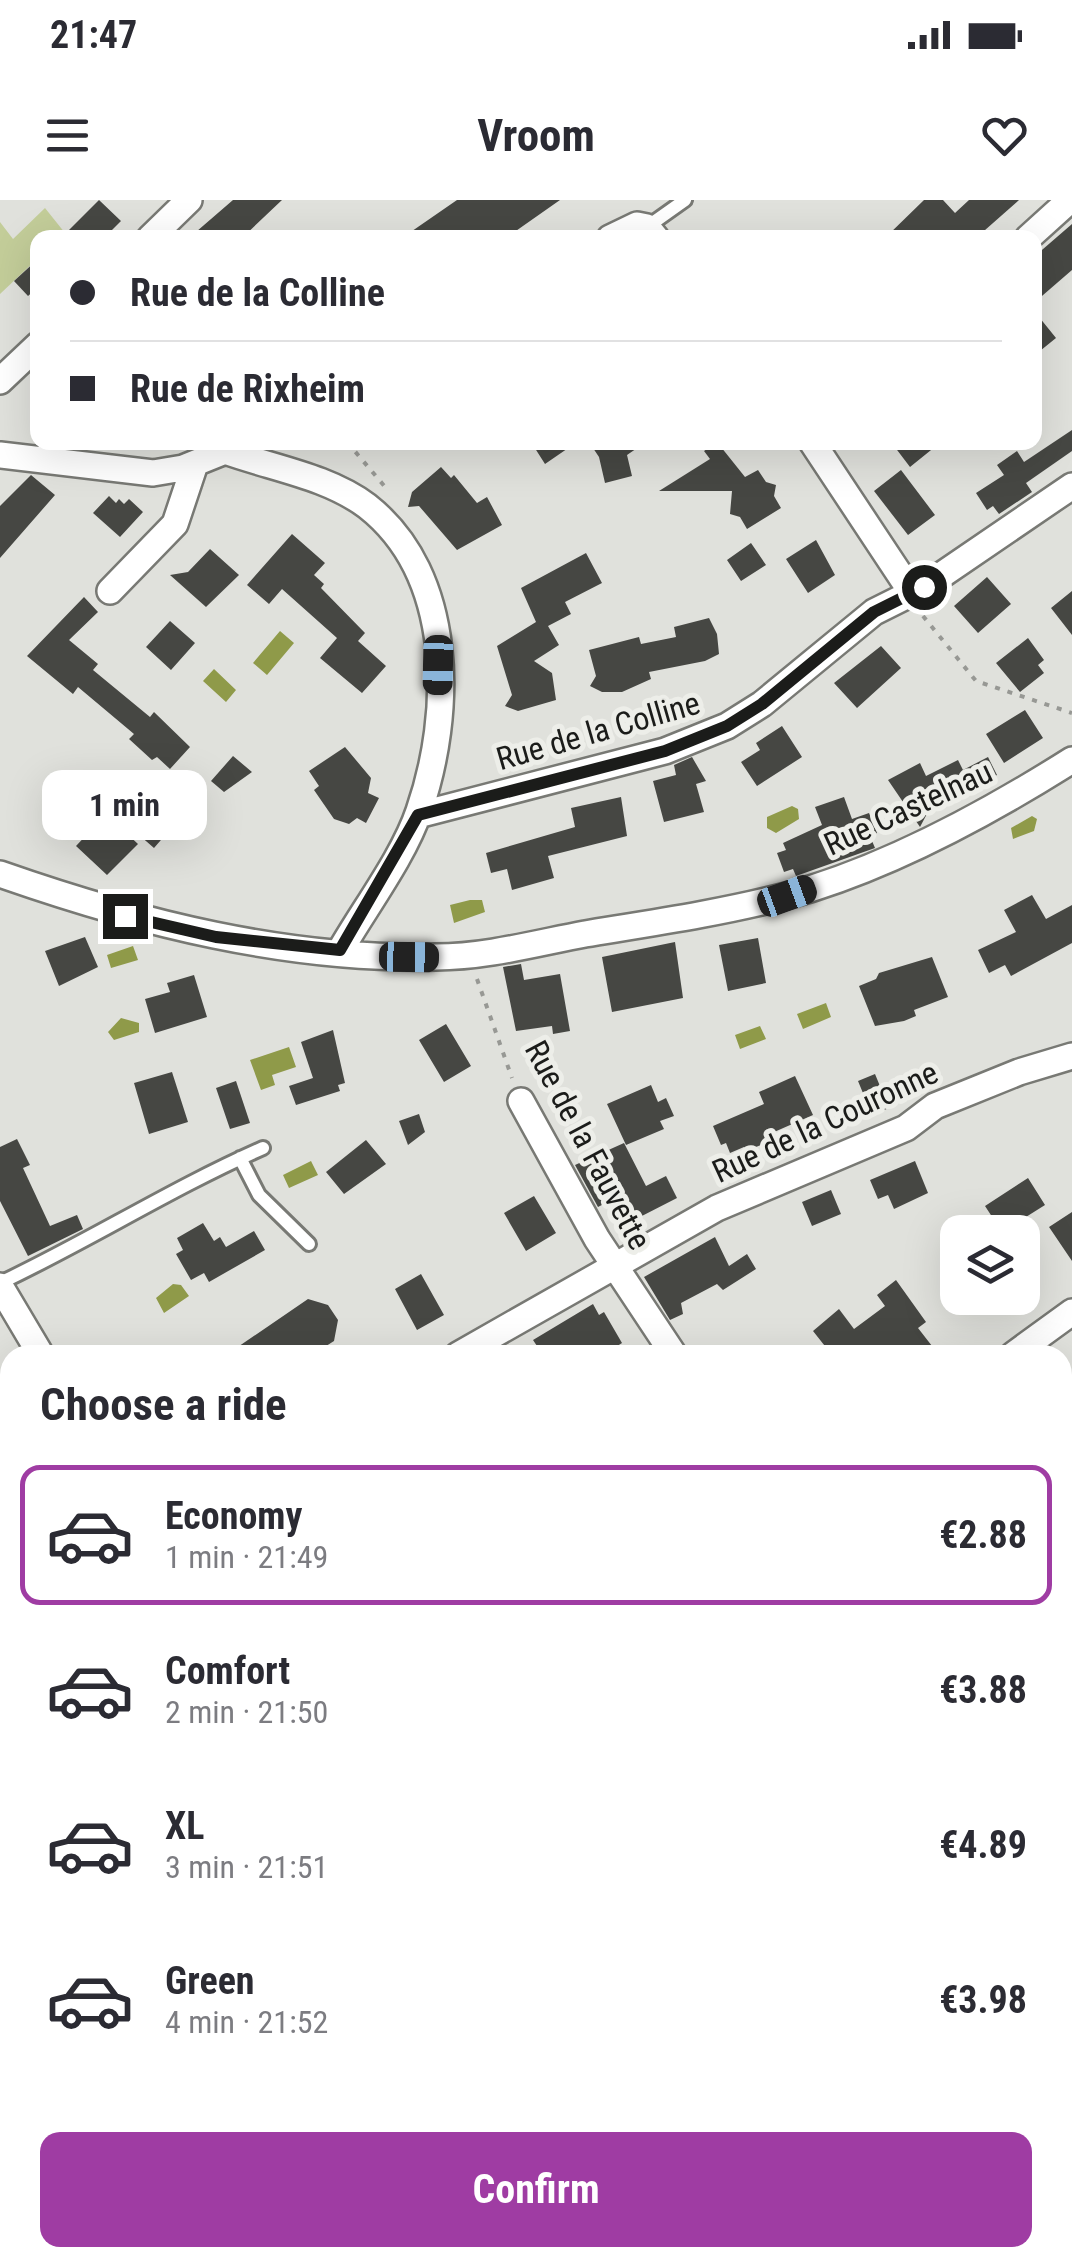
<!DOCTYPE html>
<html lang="en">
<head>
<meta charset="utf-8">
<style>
  body { margin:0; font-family:"Roboto Condensed",sans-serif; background:#f7f7f7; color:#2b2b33; height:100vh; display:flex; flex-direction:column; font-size:38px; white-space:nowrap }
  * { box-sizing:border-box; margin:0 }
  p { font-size:32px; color:#7c7c81 }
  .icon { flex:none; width:55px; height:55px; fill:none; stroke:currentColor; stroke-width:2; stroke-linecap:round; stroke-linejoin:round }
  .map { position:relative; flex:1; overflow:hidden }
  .panel { position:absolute; left:0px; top:1145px; width:1072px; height:922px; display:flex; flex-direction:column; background:#fff; border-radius:30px 30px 0 0; box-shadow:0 10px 40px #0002 }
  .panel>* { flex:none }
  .guide { position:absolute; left:30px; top:30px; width:1012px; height:220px; border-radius:20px; box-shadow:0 10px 40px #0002; display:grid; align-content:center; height:220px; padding:0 40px; background:#fff }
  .controls { position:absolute; left:940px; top:1015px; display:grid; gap:20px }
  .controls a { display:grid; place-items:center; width:100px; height:100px; border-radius:20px; background:#fff; box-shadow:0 10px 40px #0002; font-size:50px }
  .end { position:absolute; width:45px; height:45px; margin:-22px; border:12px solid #1b1c1a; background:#fff; box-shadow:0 0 0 5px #fff }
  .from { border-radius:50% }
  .bubble { position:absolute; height:70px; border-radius:20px; background:#fff; box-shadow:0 10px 40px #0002; font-size:32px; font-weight:700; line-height:70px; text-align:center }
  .car { position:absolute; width:30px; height:60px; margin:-30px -15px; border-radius:12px; box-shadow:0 0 8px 2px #0007; background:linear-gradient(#222 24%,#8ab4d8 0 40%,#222 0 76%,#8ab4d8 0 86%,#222 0) }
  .guide b { display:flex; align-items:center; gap:35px; height:95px; font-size:38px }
  .guide b+b { border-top:2px solid #e1e1e2 }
  .guide i { width:25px; height:25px; background:#2b2b33 }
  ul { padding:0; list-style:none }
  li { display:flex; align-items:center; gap:30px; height:140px; margin:0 20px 15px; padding:0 20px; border:5px solid transparent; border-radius:20px }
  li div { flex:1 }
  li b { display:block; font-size:38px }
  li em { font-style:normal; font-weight:700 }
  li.current { border-color:#9f3ca3 }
  li>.icon { width:90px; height:90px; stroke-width:1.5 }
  h2 { padding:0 40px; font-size:45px; line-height:120px }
  .primary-button { display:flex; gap:20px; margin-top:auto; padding:20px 40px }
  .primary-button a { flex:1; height:115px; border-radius:20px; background:#9f3ca3; color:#fff; font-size:40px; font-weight:700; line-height:115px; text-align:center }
  .status { display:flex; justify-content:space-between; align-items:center; height:70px; padding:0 50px; background:#fff; direction:ltr }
  .status svg { height:28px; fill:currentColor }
  header { display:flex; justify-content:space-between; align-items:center; height:130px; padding:0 40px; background:#fff; font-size:45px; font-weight:700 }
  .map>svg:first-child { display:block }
  .green { fill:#c3cd99 }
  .water { fill:#8f9a49 }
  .building { fill:#464743 }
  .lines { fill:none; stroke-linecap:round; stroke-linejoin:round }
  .service-casing { stroke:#787974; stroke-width:18 }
  .minor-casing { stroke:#787974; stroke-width:30 }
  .secondary-casing { stroke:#787974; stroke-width:40 }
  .path { stroke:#979894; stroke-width:4; stroke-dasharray:5 8; stroke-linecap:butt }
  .service { stroke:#fff; stroke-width:12 }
  .minor { stroke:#fff; stroke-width:25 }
  .secondary { stroke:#fff; stroke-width:35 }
  .route { stroke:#1b1c1a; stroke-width:12 }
  .labels { text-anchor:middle; stroke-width:10; stroke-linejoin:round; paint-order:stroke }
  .street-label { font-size:32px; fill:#1b1c1a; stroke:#edeee9 }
</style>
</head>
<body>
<div class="status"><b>21:47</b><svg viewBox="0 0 49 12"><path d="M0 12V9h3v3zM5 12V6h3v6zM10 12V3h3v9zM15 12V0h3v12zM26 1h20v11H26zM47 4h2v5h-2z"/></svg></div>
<header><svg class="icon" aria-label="menu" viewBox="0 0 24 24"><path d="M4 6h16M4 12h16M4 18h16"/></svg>Vroom<svg class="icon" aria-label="heart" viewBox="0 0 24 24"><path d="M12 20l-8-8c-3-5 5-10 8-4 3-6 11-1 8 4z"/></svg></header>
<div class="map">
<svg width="1072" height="2067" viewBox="0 0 1072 2067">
  <rect width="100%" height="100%" fill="#e0e1dc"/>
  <path class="green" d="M45,8L65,33L60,37L38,38L37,59L0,94V22L13,39Z
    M0,1330L10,1343V1431L0,1439Z
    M0,1530L10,1540V1714L0,1731Z
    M10,1784V1833L0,1841V1787Z
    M413,2058H503L505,2067H411Z"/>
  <path class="water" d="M280,431L294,443L267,475L253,463Z
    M214,469L236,490L226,502L203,481Z
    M792,606L798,609L799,619L776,633L767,628V617Z
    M1032,616L1037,619L1034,631L1013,639L1011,628Z
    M470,700H482L485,712L454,723L450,705Z
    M133,746L138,760L111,768L107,755Z
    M826,803L831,817L803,829L797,814Z
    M121,818L139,823V832L114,840L108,832Z
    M760,826L766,839L740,849L735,835Z
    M289,847L296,867L272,875L275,885L261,890L250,860Z
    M311,961L318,975L289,988L283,975Z
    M173,1084L181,1085L189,1096L164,1113L156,1098Z"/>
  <path class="building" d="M99,0L121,21L104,38H61Z
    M233,0H282L242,38H189Z
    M457,0H560L506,38H402Z
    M924,0H943L955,13L969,0H1019L976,38H885Z
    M1072,24V70L1035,102V56Z
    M38,59V87L28,96L14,81Z
    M1035,112L1056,138L1035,155Z
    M1072,230V251L1026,283L1032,292L999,314L993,306L987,310L976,293L1004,275L997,265L1017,251L1024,262Z
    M531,242H577L545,264Z
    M589,242H646L627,255L632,276L605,283L599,257Z
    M717,242L745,277L758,270L766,282L776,285L774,296L781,308L747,329L740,317L730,314L732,291H659L710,259L704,251Z
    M891,242H941L910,267Z
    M441,267L451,278L454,275L477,303L487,297L502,325L457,350L419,306L408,307L412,292Z
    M901,270L935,315L908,335L874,291Z
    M31,275L55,295L0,358V306Z
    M109,296L116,303L119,299L124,304L129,299L143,312L120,337L93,313Z
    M292,334L325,363L314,375L324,384L321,388L365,433L358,441L386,466L362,493L320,458L337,438L282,389L269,404L247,385Z
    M816,340L835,375L808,393L786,359Z
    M751,343L766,365L741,381L727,360Z
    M210,349L239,375L206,407L170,375L188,372Z
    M586,353L602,383L565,402L571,414L548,426L559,445L534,461L552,473L556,500L518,511L505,506L512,495L497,446L536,422L521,388Z
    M987,377L1011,404L978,433L954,406Z
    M1072,391V435L1051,408Z
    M84,397L98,412L69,440L98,464L93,470L150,517L154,512L190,547L170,569L157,557L152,560L129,539L134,534L78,487L73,494L27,456Z
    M709,418L717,434L719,454L705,461L649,472L651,479L622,492H602L590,486L596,476L589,450L639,437L641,444L676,437L674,427Z
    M170,421L195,443L171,470L146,447Z
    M1028,438L1044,460L1038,465L1044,473L1020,492L996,463Z
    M881,446L901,468L857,508L834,483Z
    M1025,510L1043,538L1004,563L986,534Z
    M782,526L802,557L757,586L741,562L760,550L756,543Z
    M345,547L371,578L368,593L379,598L366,623L357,618L349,624L334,619L314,590L319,586L309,571Z
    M233,556L252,572L224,592L211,581Z
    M692,557L706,581L696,584L704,612L664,622L653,581L676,575L674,565Z
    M988,557L997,575L929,610L920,627L888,580L920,563L926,576L958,560L963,570Z
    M621,597L627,636L548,656L554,678L512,690L507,669L491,673L486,653L575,627L571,608Z
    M844,597L852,619L869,613L877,633L870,636L875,648L796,676L793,669L784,672L777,653L786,650L783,643L822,625L815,607Z
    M144,613L167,633L154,648L131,628Z
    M106,614L138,644L107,675L76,646Z
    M1032,695L1046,719L1072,705V743L1011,776L1005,765L989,773L978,750L1016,732L1004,710Z
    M85,737L98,767L59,786L45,751Z
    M758,738L766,783L728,791L719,745Z
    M675,742L683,798L612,812L602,757Z
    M932,757L948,797L914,810L916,816L904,821L875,826L859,786L876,779L879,773Z
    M521,764L524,780L560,774L570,831L553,834L552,826L516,831L503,767Z
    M194,775L207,817L155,833L145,799L170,792L167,783Z
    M446,824L471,866L444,882L419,840Z
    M333,830L345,883L338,885L340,891L296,905L289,886L313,878L301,842Z
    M172,872L188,922L149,934L134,883Z
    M875,874L889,908L872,915L858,881Z
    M795,876L813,915L765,936L768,942L746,951L744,947L730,953L726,943L721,945L713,926L764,904L759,892Z
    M236,881L250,923L230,929L216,888Z
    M651,885L658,902L666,898L674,916L660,921L664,929L626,945L607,904Z
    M419,914L425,932L408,945L399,921Z
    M17,939L30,965L23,968L50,1026L77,1015L83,1029L28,1056L0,1001V947Z
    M366,940L386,964L344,994L326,972Z
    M624,943L646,986L666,976L677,998L636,1019L619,996L598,1007L575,965Z
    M915,961L928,993L894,1009L888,995L878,999L870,980Z
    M1028,978L1045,1005L1002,1032L985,1006Z
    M831,990L841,1014L812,1026L802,1002Z
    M534,996L556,1033L526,1051L504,1013Z
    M1072,1012V1061L1049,1027Z
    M203,1023L214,1041L220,1037L226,1047L254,1031L265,1050L209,1082L204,1073L191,1080L176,1054L183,1050L177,1038Z
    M715,1037L729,1066L747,1054L756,1069L723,1090L717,1084L681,1103L683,1114L670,1120L644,1077Z
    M421,1074L444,1115L417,1130L395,1089Z
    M896,1080L926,1122L918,1128L939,1155H832L813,1131L839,1109L854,1129L885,1106L877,1095Z
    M308,1099L328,1105L338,1120L334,1141L312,1155H226Z
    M593,1104L599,1115L604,1112L622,1143L603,1155H543L533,1140Z"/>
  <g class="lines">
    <g class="service-casing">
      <path id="service" d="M647,27L685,0
        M240,958L259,995L309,1044
        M0,1083C89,1041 172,988 263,948
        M0,1315L10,1327
        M0,1457L10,1448
        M0,1746L10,1731
        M144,2058V2067
        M251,2067L263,2058"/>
    </g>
    <g class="minor-casing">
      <path id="minor" d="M150,38L189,0
        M610,38L637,25L647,27L656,38
        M1028,38L1070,0
        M0,181L38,145
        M812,242L912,393
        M225,251C272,268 327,276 367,306C455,375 453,513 419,611C404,656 364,709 340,751
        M0,255L153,273L183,268L240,245
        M110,391L175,324L195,264
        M418,615L665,551L727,526L762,504L874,412L924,387L1072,286
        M0,674C140,723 286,760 436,757C486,757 537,743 585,734C652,723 721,713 786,696C886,669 985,615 1072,560
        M521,901L597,1039L674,1155
        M0,1086L41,1155
        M458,1155L717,1008L906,928L935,906L1019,872L1072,856
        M1013,1155L1072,1112
        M1062,1878L1072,1874
        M693,2067L710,2058"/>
    </g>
    <g class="secondary-casing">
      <path id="secondary" d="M1062,1738L1072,1742
        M0,1864L10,1856"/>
    </g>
    <path class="path" d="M347,242L386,288
      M923,416L976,481L1072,513
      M477,779L512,878
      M0,1811L10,1815"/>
    <use href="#service" class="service"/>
    <use href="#minor" class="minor"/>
    <use href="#secondary" class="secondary"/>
  </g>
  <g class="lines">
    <path class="route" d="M125,716L216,737L340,750L418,615L665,551L727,526L762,504L874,412L924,387"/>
  </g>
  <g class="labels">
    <g class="street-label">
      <text transform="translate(598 531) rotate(-16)" y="11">Rue de la Colline</text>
      <text transform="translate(908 608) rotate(-25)" y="11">Rue Castelnau</text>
      <text transform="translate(825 922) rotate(-25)" y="11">Rue de la Couronne</text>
      <text transform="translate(588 945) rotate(62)" y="11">Rue de la Fauvette</text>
    </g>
  </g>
</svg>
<div class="controls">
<a><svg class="icon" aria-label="layers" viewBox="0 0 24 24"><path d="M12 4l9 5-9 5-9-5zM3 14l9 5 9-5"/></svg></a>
</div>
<i class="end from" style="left:924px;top:387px"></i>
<i class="end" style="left:125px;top:716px"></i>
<div class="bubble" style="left:42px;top:570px;width:165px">1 min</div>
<i class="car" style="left:438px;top:465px;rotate:181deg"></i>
<i class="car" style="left:787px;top:696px;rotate:70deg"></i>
<i class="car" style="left:409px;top:757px;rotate:91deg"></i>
<div class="guide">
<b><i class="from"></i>Rue de la Colline</b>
<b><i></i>Rue de Rixheim</b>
</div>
<section class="panel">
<h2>Choose a ride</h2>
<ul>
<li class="current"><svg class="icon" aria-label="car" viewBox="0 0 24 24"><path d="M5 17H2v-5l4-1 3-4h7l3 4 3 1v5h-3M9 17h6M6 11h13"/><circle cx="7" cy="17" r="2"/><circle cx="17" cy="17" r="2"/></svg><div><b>Economy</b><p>1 min · 21:49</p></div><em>€2.88</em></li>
<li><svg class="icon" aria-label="car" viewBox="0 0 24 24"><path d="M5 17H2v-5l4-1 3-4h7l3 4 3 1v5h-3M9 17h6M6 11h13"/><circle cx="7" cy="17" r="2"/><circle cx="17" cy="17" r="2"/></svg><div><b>Comfort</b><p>2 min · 21:50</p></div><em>€3.88</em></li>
<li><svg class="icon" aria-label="car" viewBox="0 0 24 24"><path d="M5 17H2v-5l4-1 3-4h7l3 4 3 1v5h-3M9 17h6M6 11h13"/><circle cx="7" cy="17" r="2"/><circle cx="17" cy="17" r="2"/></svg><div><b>XL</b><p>3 min · 21:51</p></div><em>€4.89</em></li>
<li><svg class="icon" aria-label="car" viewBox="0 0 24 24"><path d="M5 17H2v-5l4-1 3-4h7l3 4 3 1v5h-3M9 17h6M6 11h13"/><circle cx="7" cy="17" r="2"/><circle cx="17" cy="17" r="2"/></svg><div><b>Green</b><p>4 min · 21:52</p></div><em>€3.98</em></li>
</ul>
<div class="primary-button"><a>Confirm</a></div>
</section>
</div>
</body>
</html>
